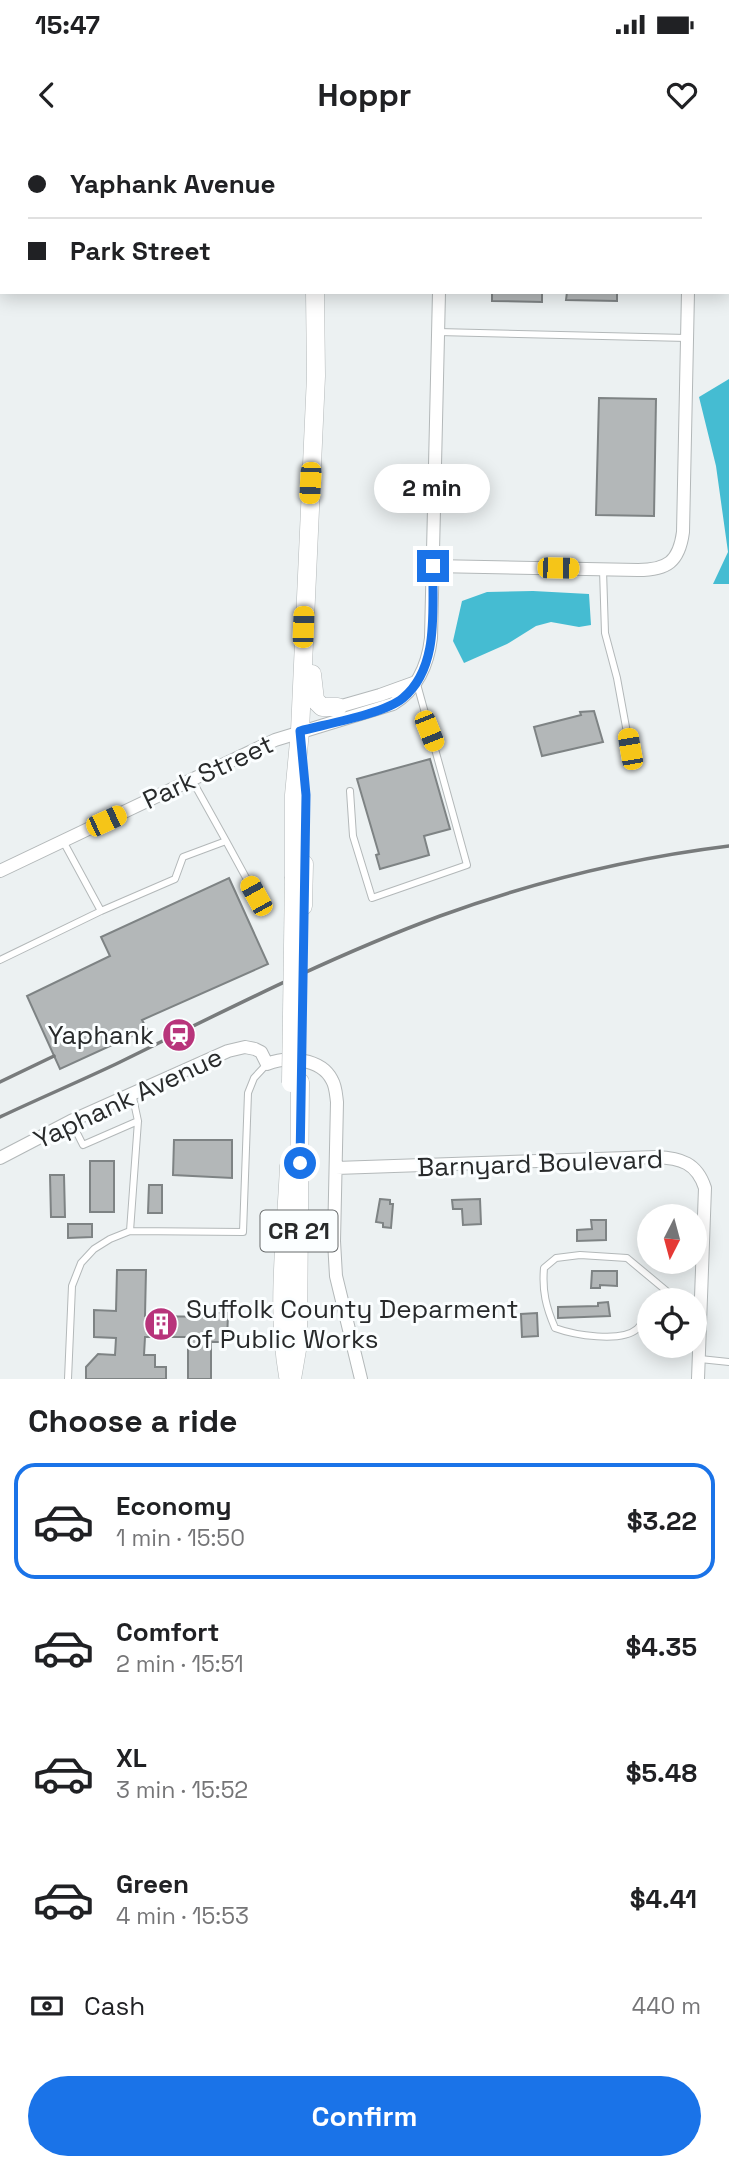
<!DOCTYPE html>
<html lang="en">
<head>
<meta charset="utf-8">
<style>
  body { margin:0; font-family:"Space Grotesk",sans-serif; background:#f2f2f2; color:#202124; height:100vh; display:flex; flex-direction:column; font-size:26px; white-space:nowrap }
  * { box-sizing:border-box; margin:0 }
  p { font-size:23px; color:#757577 }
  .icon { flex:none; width:38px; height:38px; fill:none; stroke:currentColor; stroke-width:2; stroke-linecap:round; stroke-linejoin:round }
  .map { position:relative; height:1239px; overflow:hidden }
  .details { display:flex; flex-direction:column; background:#fff; flex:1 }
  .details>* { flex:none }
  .banner { position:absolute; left:0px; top:0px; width:730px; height:154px; box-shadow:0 4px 18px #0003; display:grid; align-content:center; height:154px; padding:0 28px; background:#fff }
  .needle { width:46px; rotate:186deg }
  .controls { position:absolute; left:637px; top:1064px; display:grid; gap:14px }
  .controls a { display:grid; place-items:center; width:70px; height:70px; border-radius:50%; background:#fff; box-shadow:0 4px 18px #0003; font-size:35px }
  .end { position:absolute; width:32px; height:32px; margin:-16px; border:9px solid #1a73e8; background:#fff; box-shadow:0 0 0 4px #fff }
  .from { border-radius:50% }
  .bubble { position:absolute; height:49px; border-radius:24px; background:#fff; box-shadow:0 4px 18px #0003; font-size:23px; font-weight:700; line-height:49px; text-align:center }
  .car { position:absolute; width:21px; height:42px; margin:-21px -10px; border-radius:9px; box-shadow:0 0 5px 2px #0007; background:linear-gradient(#f5c518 24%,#345 0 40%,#f5c518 0 76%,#345 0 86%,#f5c518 0) }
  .banner b { display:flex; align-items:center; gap:24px; height:66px; font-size:26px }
  .banner b+b { border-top:2px solid #e0e0e0 }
  .banner i { width:18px; height:18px; background:#202124 }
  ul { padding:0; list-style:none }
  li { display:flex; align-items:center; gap:21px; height:116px; margin:0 14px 10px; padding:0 14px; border:4px solid transparent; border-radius:21px }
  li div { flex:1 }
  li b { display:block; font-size:26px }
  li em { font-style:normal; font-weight:700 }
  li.current { border-color:#1a73e8 }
  li>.icon { width:63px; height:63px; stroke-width:1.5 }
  h2 { padding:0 28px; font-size:32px; line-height:84px }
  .pay { display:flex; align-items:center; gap:18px; height:77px; padding:0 28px; font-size:26px }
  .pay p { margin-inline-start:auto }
  .primary-button { display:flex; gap:14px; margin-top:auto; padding:14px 28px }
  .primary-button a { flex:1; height:80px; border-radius:42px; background:#1a73e8; color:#fff; font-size:28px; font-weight:700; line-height:80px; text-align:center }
  .status { display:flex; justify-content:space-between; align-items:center; height:49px; padding:0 35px; background:#fff; direction:ltr }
  .status svg { height:19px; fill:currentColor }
  header { display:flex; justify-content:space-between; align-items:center; height:91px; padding:0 28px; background:#fff; font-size:32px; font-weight:700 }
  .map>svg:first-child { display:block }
  .forest { fill:#45bcd2 }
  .building { fill:#b3b7b8; stroke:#7e8384; stroke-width:2 }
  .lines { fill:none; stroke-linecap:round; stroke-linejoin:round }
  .service-casing { stroke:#b3b8b9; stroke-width:8 }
  .minor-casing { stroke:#b3b8b9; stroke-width:14 }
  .primary-casing { stroke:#b3b8b9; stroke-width:19 }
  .service { stroke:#fff; stroke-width:6 }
  .minor { stroke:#fff; stroke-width:12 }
  .primary { stroke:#fff; stroke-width:18 }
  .rail { stroke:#787b7c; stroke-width:3.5 }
  .primary-bridge-casing { stroke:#b3b8b9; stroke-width:19; stroke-linecap:butt }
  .primary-bridge { stroke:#fff; stroke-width:18 }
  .route { stroke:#1a73e8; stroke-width:9 }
  .labels { text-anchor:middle; stroke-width:6; stroke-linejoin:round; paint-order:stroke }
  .shield { fill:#fbfeff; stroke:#676a6b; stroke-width:2 }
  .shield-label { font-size:24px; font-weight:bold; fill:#282a2b }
  .street-label { font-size:26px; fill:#282a2b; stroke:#fbfeff }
  .poi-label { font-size:26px; fill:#282a2b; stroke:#fbfeff; text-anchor:end }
</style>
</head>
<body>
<div class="status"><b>15:47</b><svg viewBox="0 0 49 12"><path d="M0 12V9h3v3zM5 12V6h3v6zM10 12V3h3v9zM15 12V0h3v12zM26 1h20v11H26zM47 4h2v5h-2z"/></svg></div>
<header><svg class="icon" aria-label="back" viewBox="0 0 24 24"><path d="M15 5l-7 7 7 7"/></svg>Hoppr<svg class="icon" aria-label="heart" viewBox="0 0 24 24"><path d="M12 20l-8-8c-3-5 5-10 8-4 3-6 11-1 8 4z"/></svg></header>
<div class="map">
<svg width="729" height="1239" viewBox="0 0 729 1239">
  <rect width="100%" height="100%" fill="#ecf1f2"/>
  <path class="forest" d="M729,239V444H713L728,412L716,326L699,257Z
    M533,451L589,454L591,485L579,487L551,482L536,486L507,504L464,523L453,501L462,461L487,452Z"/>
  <path class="building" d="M492,152H542V162L492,161Z
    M567,152H617V161L566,160Z
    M599,258L656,259L654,376L596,375Z
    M594,571L603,602L542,616L534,587L581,575L580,572Z
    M430,619L450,689L424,696L429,715L380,729L376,715L379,714L357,639Z
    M229,738L268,824L142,880L147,889L60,929L27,856L110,816L101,797Z
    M174,1000H232V1038L173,1035Z
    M90,1021H114V1072H90Z
    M50,1035H64L65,1077H51Z
    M149,1045H162V1073H148Z
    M380,1059L390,1060V1064H393L391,1088L383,1087V1083L376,1082Z
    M480,1059L481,1084L463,1085L462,1069H453L452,1060Z
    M591,1080H606V1100L577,1101V1090L592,1089Z
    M68,1084H92V1097L68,1098Z
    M117,1130H146L145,1176L217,1177V1173H228L227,1202H211V1239H188V1197H145L144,1215H155V1227H166V1239H86V1227L98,1214L115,1215L116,1198L94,1197V1170L116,1171Z
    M592,1131H617V1146L600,1145V1148H591Z
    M608,1162L610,1176L558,1178V1167L598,1166V1163Z
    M537,1173L538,1196L522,1197L521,1174Z"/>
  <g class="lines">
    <g class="service-casing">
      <path id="service" d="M577,0L655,2
        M438,192L687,198
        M603,430L605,493L617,538L630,609
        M350,651L353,696L372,758L467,725L417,544
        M63,701L101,771
        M226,701L256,756
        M0,820L101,771L175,739L183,717L226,701L192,640
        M71,981L83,1005L138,981
        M130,1091L138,981L132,953
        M649,1170C646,1177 642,1184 637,1189C621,1203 574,1195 555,1188C546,1167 542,1151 544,1128L556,1118L580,1115L627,1118L669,1153L689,1160
        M700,1219L729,1222
        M68,1239L72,1146L81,1123L94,1109L110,1099L130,1091L243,1092L248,953L254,938L267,924"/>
    </g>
    <g class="minor-casing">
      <path id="minor" d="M443,2V0
        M692,2V0
        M433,426L638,430C667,430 679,422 683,392L688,152
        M338,567L380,555L416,542
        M0,731L275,600L393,564C417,550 428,524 431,498L439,152
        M0,1018L71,981L228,911L245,907L255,909L261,912L267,924C287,916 321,918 332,940C336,947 336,955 337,962L334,1101L336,1136L361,1239
        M336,1028L656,1017C681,1018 697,1023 705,1048L698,1239"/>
    </g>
    <g class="primary-casing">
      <path id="primary" d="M320,2V0
        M334,2V0
        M312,534L315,560L322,567H338
        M294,737V655L300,591L316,236L315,152
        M303,766L304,724
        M288,1236C276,1167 286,1096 289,1026
        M292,1239L298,1204L300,942"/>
    </g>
    <use href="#service" class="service"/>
    <use href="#minor" class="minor"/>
    <use href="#primary" class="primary"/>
    <path class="rail" d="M0,942L54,916
      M0,977C38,959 78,942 116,924C222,872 329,817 440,776C533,742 631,718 729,706"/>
    <g class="primary-bridge-casing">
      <path id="primary-bridge" d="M291,943L294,737"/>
    </g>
    <use href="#primary-bridge" class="primary-bridge"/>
  </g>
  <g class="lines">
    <path class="route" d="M300,1023L306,655L300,591C326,584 384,574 403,558C440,527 432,469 433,426"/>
  </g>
  <defs>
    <g id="station-disc" transform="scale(1.75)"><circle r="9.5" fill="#b8347b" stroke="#fbfeff"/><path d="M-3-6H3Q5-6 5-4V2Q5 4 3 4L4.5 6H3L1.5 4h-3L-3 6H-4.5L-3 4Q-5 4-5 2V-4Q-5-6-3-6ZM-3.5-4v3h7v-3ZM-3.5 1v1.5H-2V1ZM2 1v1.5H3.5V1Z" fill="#fff"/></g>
    <g id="building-disc" transform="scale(1.75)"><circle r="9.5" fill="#b8347b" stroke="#fbfeff"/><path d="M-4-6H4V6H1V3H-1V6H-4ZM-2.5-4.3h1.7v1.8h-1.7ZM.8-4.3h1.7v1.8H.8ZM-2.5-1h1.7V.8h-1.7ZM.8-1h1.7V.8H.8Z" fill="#fff"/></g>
  </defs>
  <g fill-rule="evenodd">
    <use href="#station-disc" x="179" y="895"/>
    <use href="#building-disc" x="161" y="1184"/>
  </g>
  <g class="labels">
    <rect class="shield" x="260.5" y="1070.5" width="77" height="41" rx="5"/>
    <g class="shield-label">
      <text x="299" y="1099">CR 21</text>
    </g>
    <g class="street-label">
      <text transform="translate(208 632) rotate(-25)" y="9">Park Street</text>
      <text transform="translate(128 958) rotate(-25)" y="9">Yaphank Avenue</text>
      <text transform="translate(540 1023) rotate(-2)" y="9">Barnyard Boulevard</text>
    </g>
    <g class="poi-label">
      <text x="154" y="904">Yaphank</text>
      <text x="186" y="1178" text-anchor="start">Suffolk County Deparment<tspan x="186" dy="30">of Public Works</tspan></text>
    </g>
  </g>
</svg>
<div class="controls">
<a><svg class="needle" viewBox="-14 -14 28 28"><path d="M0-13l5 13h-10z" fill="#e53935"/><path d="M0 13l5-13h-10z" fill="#757577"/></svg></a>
<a><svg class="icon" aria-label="locate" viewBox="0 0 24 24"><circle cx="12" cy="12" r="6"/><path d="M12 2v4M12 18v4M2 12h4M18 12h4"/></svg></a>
</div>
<i class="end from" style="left:300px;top:1023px"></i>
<i class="end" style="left:433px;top:426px"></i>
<div class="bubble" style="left:374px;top:324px;width:116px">2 min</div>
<i class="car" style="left:310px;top:343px;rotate:183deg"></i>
<i class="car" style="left:558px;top:428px;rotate:91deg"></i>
<i class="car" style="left:303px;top:487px;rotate:2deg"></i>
<i class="car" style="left:429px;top:591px;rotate:158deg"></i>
<i class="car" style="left:630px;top:609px;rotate:350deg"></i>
<i class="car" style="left:106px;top:681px;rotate:65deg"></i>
<i class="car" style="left:256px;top:756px;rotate:331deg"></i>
<div class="banner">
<b><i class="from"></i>Yaphank Avenue</b>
<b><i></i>Park Street</b>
</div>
</div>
<section class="details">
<h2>Choose a ride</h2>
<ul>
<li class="current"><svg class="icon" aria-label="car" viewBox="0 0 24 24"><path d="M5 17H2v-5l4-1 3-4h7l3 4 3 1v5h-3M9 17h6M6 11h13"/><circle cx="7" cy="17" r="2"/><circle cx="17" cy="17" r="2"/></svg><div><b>Economy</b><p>1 min · 15:50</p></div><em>$3.22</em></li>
<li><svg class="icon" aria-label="car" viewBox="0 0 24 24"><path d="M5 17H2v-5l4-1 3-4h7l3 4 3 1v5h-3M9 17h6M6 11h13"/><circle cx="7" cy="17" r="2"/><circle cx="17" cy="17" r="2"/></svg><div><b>Comfort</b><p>2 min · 15:51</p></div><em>$4.35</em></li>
<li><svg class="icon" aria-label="car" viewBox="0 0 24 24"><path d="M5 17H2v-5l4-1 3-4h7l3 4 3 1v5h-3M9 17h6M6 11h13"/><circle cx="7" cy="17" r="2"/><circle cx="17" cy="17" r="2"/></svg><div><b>XL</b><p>3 min · 15:52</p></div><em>$5.48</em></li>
<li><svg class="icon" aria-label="car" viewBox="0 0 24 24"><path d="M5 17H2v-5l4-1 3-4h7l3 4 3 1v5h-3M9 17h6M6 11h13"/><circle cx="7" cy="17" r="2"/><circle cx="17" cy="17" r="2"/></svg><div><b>Green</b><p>4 min · 15:53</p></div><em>$4.41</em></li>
</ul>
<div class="pay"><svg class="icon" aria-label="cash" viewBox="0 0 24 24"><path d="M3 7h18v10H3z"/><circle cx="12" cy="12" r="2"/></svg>Cash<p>440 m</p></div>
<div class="primary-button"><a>Confirm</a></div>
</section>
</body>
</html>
